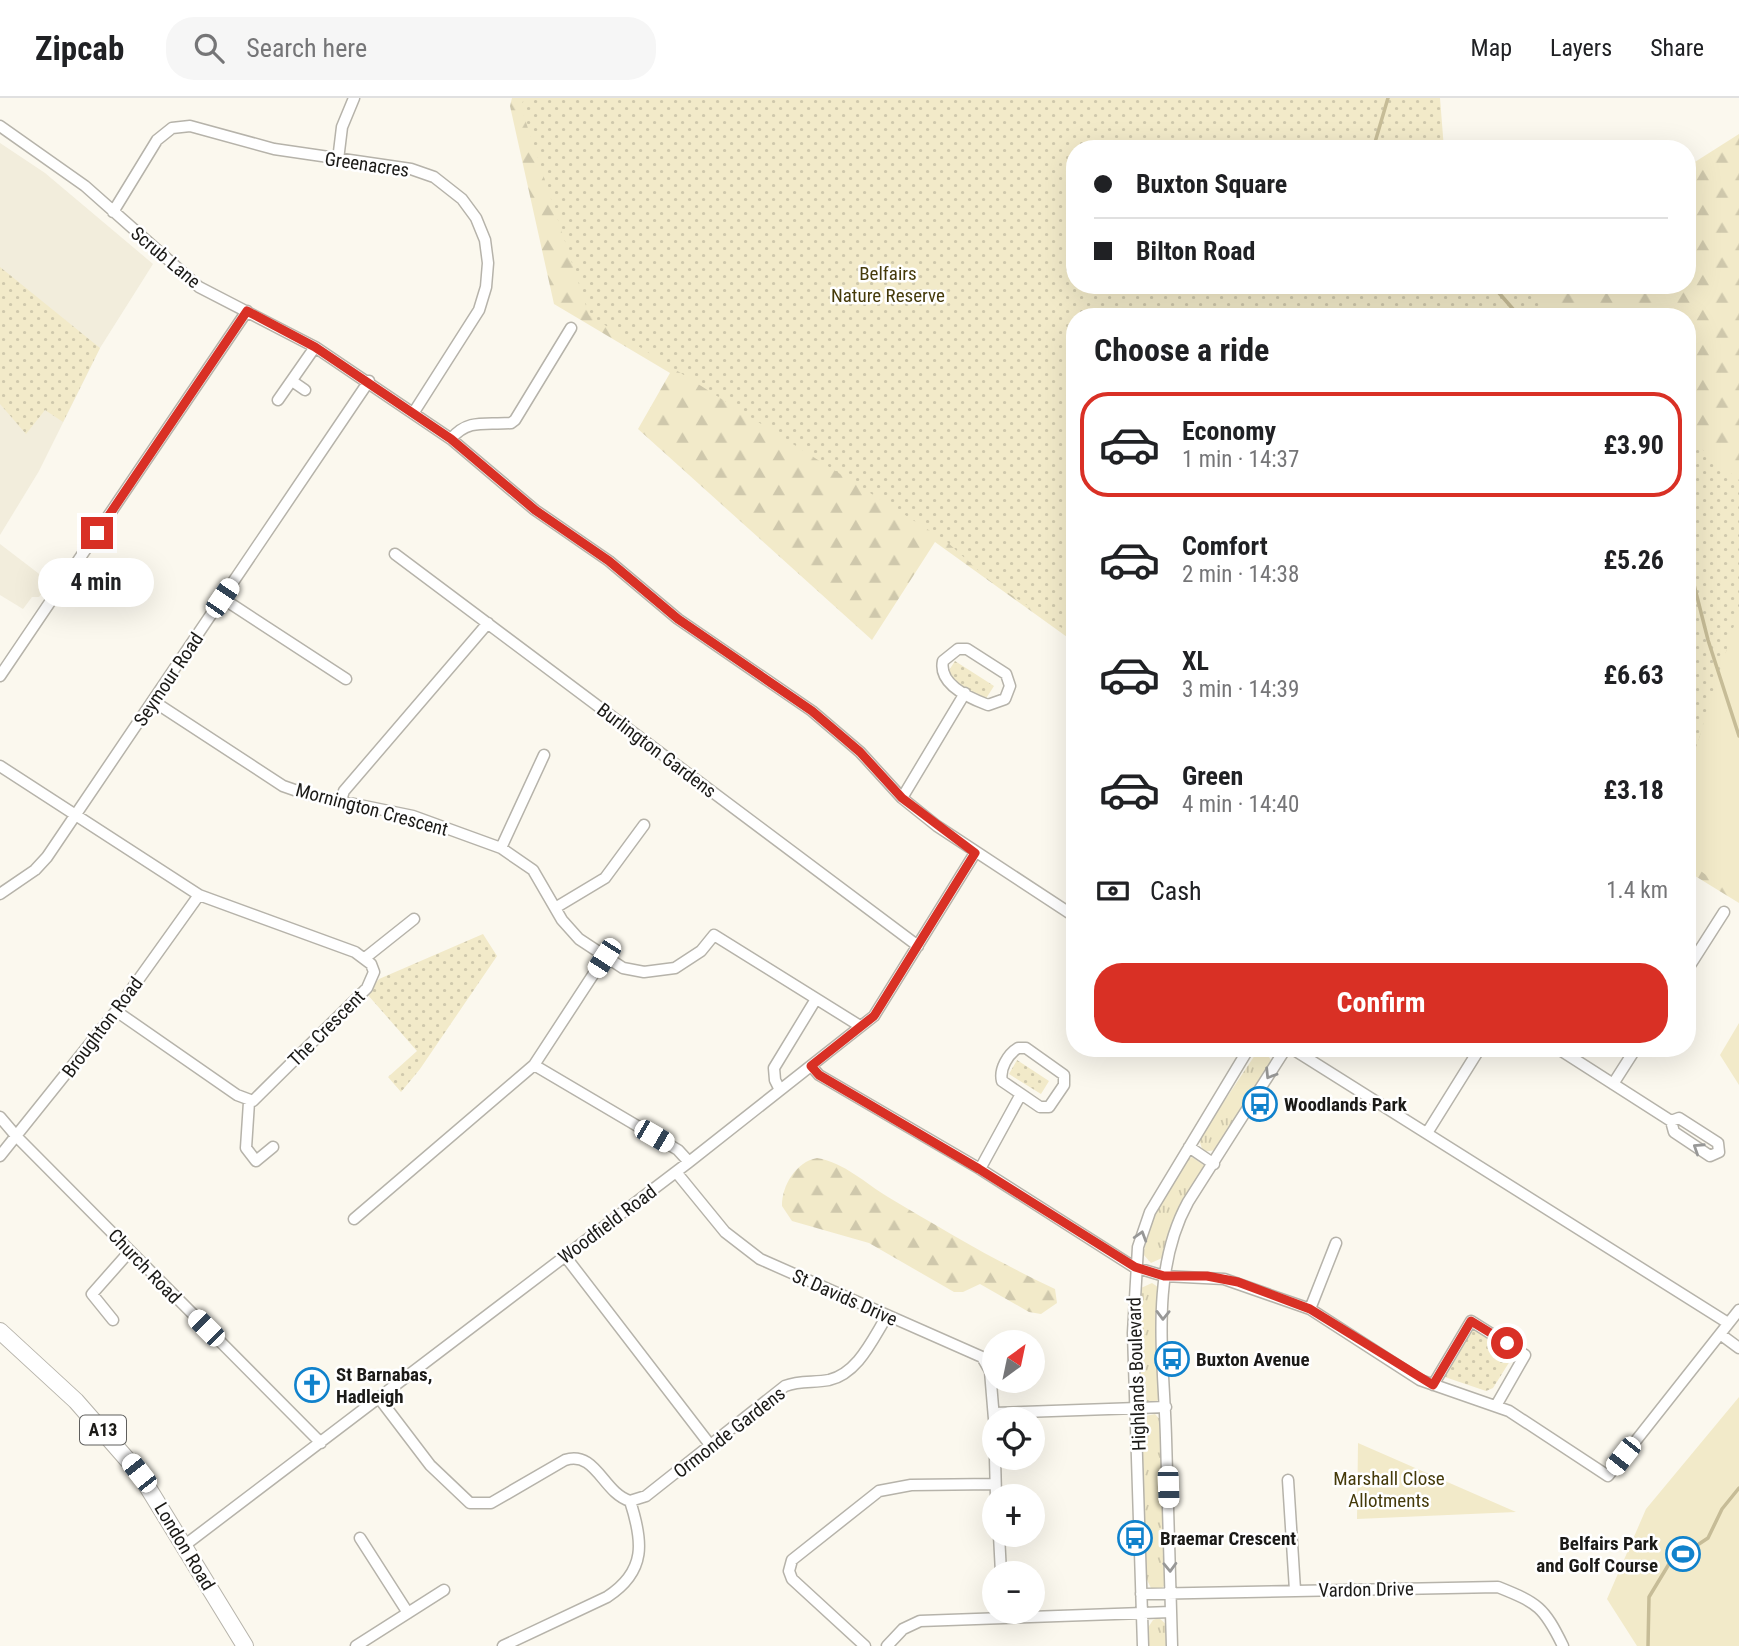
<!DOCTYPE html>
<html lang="en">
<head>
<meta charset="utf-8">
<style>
  body { margin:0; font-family:"Roboto Condensed",sans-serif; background:#f6f6f6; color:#202124; height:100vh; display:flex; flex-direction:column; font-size:26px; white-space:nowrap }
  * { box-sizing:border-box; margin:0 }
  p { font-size:23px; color:#757577 }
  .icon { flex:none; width:38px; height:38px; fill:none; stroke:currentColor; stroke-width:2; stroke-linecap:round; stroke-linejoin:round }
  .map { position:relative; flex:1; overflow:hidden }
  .details { position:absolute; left:1066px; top:210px; width:630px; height:749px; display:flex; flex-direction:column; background:#fff; border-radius:28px; box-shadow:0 7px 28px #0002 }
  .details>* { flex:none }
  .hud { position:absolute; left:1066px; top:42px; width:630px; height:154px; border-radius:28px; box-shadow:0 7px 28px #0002; display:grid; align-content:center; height:154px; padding:0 28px; background:#fff }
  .needle { width:46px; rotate:33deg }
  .buttons { position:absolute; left:982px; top:1232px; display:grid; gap:14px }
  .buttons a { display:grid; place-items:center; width:63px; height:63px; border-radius:50%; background:#fff; box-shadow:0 7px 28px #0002; font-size:35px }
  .end { position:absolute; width:32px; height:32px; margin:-16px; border:9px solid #d93025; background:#fff; box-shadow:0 0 0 4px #fff }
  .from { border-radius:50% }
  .bubble { position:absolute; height:49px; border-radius:24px; background:#fff; box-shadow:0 7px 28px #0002; font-size:23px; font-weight:700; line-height:49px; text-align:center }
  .car { position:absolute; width:21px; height:42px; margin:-21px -10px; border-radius:9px; box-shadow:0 0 5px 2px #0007; background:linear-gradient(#fff 24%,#345 0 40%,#fff 0 76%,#345 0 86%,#fff 0) }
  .hud b { display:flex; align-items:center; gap:24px; height:66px; font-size:26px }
  .hud b+b { border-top:2px solid #e0e0e0 }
  .hud i { width:18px; height:18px; background:#202124 }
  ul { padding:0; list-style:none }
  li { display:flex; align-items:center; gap:21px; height:105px; margin:0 14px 10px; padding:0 14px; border:4px solid transparent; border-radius:28px }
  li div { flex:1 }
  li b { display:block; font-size:26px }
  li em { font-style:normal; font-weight:700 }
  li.active { border-color:#d93025 }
  li>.icon { width:63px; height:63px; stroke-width:1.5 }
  h2 { padding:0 28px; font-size:32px; line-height:84px }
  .pay { display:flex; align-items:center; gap:18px; height:77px; padding:0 28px; font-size:26px }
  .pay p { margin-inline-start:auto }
  .cta { display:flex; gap:14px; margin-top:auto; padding:14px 28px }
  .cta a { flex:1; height:80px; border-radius:28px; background:#d93025; color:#fff; font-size:28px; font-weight:700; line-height:80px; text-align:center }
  header { display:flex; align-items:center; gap:42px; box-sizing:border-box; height:98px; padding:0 35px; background:#fff; border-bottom:2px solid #e0e0e0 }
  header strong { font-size:33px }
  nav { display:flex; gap:38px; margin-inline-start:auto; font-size:24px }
  .search { width:490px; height:63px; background:#f6f6f6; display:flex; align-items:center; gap:18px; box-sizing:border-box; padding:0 24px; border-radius:28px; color:#757577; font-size:26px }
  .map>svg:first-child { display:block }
  .built { fill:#f2eddc }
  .grass { fill:url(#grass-tufts) }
  .forest { fill:url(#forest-firs) }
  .park { fill:url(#park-dots) }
  .garden { fill:#f2eac9 }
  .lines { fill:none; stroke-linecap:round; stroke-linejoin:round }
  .stream { stroke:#c6bc97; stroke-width:3.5 }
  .minor-casing { stroke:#b6b3aa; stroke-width:13 }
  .primary-casing { stroke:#b6b3aa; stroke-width:18 }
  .minor { stroke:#fff; stroke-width:10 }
  .primary { stroke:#fff; stroke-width:16 }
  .oneway { stroke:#989897 }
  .route { stroke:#d93025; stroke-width:9 }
  .labels { text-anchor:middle; stroke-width:5; stroke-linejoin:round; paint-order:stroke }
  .shield { fill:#fff; stroke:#5f5f5d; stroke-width:2 }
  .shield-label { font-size:18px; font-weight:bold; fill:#1b1a17 }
  .street-label { font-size:19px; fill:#1b1a17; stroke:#fff }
  .park-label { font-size:19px; fill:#453a0a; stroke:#fff }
  .poi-label { font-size:19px; font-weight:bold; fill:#1b1a17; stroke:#fff; text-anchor:start }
</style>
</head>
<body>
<header>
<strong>Zipcab</strong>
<div class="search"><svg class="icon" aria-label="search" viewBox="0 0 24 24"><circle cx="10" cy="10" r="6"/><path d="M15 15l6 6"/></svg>Search here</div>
<nav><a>Map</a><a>Layers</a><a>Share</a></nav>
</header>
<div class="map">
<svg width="1739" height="1548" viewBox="0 0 1739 1548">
  <defs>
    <pattern id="grass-tufts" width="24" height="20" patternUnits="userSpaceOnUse" patternTransform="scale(1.75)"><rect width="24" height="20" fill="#f2eac9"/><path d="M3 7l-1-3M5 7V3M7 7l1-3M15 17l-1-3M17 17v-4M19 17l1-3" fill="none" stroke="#cfc8ac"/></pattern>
    <pattern id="forest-firs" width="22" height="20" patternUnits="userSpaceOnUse" patternTransform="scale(1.75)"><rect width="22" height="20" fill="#f2eac9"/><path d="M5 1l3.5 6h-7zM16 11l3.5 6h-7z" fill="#cfc8ac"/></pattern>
    <pattern id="park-dots" width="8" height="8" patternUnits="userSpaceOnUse" patternTransform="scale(1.75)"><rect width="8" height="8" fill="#f2eac9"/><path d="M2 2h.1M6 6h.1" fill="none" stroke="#cfc8ac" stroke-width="1.8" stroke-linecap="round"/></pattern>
  </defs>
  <rect width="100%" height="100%" fill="#fbf8ee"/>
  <path class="built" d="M0,45L45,75L153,166L100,250L39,373L0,437Z
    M0,446L51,485L39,499H32L23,511L0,497Z"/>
  <path class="grass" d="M1266,955L1271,962L1267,970L1216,1052L1203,1054L1199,1041L1255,957Z
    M1192,1059L1205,1068L1173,1128L1162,1160L1151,1165L1143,1156L1154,1116L1185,1063Z
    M1152,1185L1158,1189L1161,1298L1156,1304H1146L1141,1296L1139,1233L1141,1190Z
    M1155,1316L1163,1325L1168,1484L1161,1491L1151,1490L1146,1480L1142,1326L1146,1318Z
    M1159,1520L1168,1528L1169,1548H1148L1147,1531L1153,1522Z"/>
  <path class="forest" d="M512,0H1395L1074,51V187H1687V69L1739,36V805L1687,773V219H1074V544L935,444L872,542L638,331L670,275L554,206L510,8Z
    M817,1060C845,1065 865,1085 888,1099C942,1131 997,1164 1055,1191L1057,1205L1041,1216L1029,1214L980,1186L963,1194H954L869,1145L792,1123L782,1108C782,1087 796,1064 817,1060Z"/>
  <path class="park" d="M524,0H1440L1444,51H1074V187H1523L1551,219H1074V538L990,483L946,443L589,217L521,9Z
    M0,169L100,250L63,324L45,312L26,336L0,306Z
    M1687,339L1739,382V512L1687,679Z
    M955,563L994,588L985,602L946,577Z
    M483,836L497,858L420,971L401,994L388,979L417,953L367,896L379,881Z
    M1017,962L1049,983L1041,996L1009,976Z
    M1472,1229L1507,1250L1510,1263L1493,1290L1486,1293L1439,1277Z"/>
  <path class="garden" d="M1739,512V801L1687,763V679Z
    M1739,925V987L1720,957Z
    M1739,1299V1548H1637L1607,1501L1646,1411Z
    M1358,1345L1516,1414L1357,1421Z"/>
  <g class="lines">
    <path class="stream" d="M1373,51L1388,0
      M1492,187L1520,219
      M1687,459L1708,542L1739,638
      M1648,1548L1649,1499L1669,1466L1708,1440L1722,1411L1739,1390"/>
    <g class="minor-casing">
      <path id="minor" d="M0,28L85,88L199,189L315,249L451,341L535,412L609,463L678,521L812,613L860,654L902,700L937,728L1074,818
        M338,62L342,29L354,0
        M113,114L157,42L172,30L190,28L274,51L411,71L434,79L462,101L476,120L485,142L488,165L486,189L479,212L414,314
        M292,283L305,292
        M278,302L315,249
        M451,341C468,320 487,327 511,325L515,322L571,230
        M395,456L918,848
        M222,500L346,581
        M958,551H967L1006,576L1010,588L1005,601L988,607C969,600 938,586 943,563Z
        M0,578L247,213
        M153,603L283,688L306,696L413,718L501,750L533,772L562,822L579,841L623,870L644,874L675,870L701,853L714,837L860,928
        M0,668L199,797L355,854L371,866L374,874L367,890L253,1003L237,997L116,913
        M902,700L965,595
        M341,702L344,693L488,525
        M501,750L544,657
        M0,796L35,772L47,759L369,283
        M555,810L605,780L644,727
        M365,860L414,821
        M1687,872L1724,814
        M1018,950H1026L1064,977V987L1049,1009H1040L1002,983C999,971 1008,956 1018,950Z
        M1291,950L1728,1225
        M1557,950L1671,1023L1679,1020L1718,1045L1719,1054L1710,1058L1674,1034L1671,1023
        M534,967L678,1052L689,1064
        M811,968L819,977L980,1071L1134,1169L1164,1178L1224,1181L1310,1211L1420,1282L1509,1313L1608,1378L1739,1212
        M1613,986L1636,950
        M780,992L775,982L774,970L816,901
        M249,1004L246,1050L256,1063L273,1049
        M0,1019L17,1039L321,1345
        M1427,1035L1480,950
        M1189,1049L1214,1066
        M0,1058L116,913L199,797
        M980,1071L1021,996
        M676,1074L725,1134L760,1161L982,1259L990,1273L994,1321
        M354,1121L534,967L604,860
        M565,1158L711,1348
        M1310,1211L1336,1145
        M113,1222L92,1196L130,1153
        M1720,1236L1739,1250
        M1433,1287L1471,1223L1525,1257L1497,1306
        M379,1300L430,1367L470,1405H491L565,1362C596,1352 603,1395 630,1403
        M994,1315L1166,1309
        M995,1360L996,1398
        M1288,1382L1295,1492
        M630,1403L646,1398L785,1288C800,1282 814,1285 829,1282C858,1275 872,1242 887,1218
        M999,1437L1001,1475
        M360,1440L408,1515
        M185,1447L689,1064L874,918L975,755
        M1141,1496L1498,1489C1538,1505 1544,1509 1563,1548
        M356,1548L444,1492
        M503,1548L607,1499C647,1473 643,1443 630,1403
        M865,1548L792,1481L789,1473L792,1462L879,1393L911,1387L995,1386
        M887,1548L903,1531L920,1523L1171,1514
        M1143,1548L1133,1235L1138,1149L1150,1114L1249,950
        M1172,1548C1170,1479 1168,1409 1166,1340C1164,1262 1149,1175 1188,1104L1286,950"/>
    </g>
    <g class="primary-casing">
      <path id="primary" d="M0,1233L76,1303L139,1375L245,1548"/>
    </g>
    <use href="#minor" class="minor"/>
    <use href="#primary" class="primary"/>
  </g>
  <defs><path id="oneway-chevron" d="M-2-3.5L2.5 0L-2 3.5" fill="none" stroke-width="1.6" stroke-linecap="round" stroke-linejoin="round" transform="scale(1.75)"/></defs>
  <g class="oneway">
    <use href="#oneway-chevron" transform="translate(1270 976) rotate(122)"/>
    <use href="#oneway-chevron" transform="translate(1698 1050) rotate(-147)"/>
    <use href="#oneway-chevron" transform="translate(1141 1138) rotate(-73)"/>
    <use href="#oneway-chevron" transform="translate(1163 1217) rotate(91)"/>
    <use href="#oneway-chevron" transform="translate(1170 1469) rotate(88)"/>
  </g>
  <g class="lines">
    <path class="route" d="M97,435L247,213L315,249L451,341L535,412L609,463L678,521L812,613L860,654L902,700L975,755L874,918L811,968L819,977L979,1071L1135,1169L1164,1178H1207L1238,1184L1310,1211L1433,1287L1471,1223L1507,1245"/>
  </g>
  <defs>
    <g id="bus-ring" transform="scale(1.75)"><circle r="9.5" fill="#fff" stroke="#1082cc" stroke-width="1.5"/><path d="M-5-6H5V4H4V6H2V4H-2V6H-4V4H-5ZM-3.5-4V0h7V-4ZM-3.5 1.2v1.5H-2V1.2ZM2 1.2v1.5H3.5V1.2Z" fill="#1082cc"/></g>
    <g id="church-ring" transform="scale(1.75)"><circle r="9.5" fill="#fff" stroke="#1082cc" stroke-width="1.5"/><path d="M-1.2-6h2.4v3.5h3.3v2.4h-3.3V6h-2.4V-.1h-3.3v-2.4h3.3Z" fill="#1082cc"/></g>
    <g id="stadium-ring" transform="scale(1.75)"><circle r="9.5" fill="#fff" stroke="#1082cc" stroke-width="1.5"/><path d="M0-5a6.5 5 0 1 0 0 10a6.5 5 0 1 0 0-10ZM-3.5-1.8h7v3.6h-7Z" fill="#1082cc"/></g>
  </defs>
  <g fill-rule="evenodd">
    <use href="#bus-ring" x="1260" y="1006"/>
    <use href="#bus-ring" x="1172" y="1261"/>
    <use href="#church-ring" x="312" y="1287"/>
    <use href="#bus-ring" x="1135" y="1440"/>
    <use href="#stadium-ring" x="1683" y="1456"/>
  </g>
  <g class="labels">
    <rect class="shield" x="80" y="1317.5" width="46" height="29" rx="5"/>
    <g class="shield-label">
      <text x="103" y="1338">A13</text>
    </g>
    <g class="street-label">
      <text transform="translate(367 66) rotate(8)" y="7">Greenacres</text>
      <text transform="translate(166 159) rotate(40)" y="7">Scrub Lane</text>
      <text transform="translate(168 581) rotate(-56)" y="7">Seymour Road</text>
      <text transform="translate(657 652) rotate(37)" y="7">Burlington Gardens</text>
      <text transform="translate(372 711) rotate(15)" y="7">Mornington Crescent</text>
      <text transform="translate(102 929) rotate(-53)" y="7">Broughton Road</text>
      <text transform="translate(326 930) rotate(-45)" y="7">The Crescent</text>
      <text transform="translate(607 1126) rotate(-37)" y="7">Woodfield Road</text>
      <text transform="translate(145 1168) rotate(46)" y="7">Church Road</text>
      <text transform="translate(845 1199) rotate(24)" y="7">St Davids Drive</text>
      <text transform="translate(1136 1276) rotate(-92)" y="7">Highlands Boulevard</text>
      <text transform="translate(729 1334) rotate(-38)" y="7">Ormonde Gardens</text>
      <text transform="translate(185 1448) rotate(59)" y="7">London Road</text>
      <text transform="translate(1366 1491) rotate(-1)" y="7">Vardon Drive</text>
    </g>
    <g class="park-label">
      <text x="888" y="182">Belfairs<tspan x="888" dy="22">Nature Reserve</tspan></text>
      <text x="1389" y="1387">Marshall Close<tspan x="1389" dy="22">Allotments</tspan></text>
    </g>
    <g class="poi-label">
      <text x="1284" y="1013">Woodlands Park</text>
      <text x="1196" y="1268">Buxton Avenue</text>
      <text x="336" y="1283">St Barnabas,<tspan x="336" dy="22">Hadleigh</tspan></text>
      <text x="1160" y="1447">Braemar Crescent</text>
      <text x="1658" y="1452" text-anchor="end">Belfairs Park<tspan x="1658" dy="22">and Golf Course</tspan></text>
    </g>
  </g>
</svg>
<div class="buttons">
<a><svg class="needle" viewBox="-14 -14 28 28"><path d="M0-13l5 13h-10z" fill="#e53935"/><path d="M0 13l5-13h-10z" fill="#757577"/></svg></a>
<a><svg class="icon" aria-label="locate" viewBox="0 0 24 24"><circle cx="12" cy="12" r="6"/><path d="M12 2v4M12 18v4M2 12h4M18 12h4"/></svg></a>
<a>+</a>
<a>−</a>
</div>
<i class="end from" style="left:1507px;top:1245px"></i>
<i class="end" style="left:97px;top:435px"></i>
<div class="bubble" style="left:38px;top:460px;width:116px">4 min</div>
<i class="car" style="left:222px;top:500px;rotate:34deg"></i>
<i class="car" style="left:604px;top:860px;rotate:213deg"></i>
<i class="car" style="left:654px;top:1038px;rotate:120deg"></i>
<i class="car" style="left:206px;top:1230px;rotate:315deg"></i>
<i class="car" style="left:1623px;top:1358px;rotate:218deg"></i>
<i class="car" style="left:139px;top:1375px;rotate:322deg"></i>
<i class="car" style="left:1168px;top:1389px;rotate:178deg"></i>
<div class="hud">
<b><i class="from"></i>Buxton Square</b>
<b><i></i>Bilton Road</b>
</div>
<section class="details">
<h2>Choose a ride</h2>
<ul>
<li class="active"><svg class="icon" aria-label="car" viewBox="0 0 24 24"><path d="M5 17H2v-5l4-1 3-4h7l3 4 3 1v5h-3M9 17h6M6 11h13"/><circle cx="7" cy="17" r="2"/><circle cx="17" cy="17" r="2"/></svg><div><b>Economy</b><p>1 min · 14:37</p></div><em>£3.90</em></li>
<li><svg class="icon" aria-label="car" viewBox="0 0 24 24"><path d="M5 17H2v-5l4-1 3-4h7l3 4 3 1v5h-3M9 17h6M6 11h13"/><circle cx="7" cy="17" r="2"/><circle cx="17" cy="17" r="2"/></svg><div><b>Comfort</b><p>2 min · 14:38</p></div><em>£5.26</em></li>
<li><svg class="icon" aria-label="car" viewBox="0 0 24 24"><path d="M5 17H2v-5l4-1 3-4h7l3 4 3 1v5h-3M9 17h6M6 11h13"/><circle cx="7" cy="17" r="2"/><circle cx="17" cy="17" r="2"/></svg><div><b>XL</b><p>3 min · 14:39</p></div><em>£6.63</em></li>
<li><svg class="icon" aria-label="car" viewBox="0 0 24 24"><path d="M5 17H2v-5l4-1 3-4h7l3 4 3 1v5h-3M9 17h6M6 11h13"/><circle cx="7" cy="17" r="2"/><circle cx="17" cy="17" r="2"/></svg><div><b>Green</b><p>4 min · 14:40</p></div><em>£3.18</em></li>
</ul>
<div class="pay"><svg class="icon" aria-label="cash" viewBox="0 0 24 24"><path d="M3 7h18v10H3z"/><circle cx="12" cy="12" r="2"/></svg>Cash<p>1.4 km</p></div>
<div class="cta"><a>Confirm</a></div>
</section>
</div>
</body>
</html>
